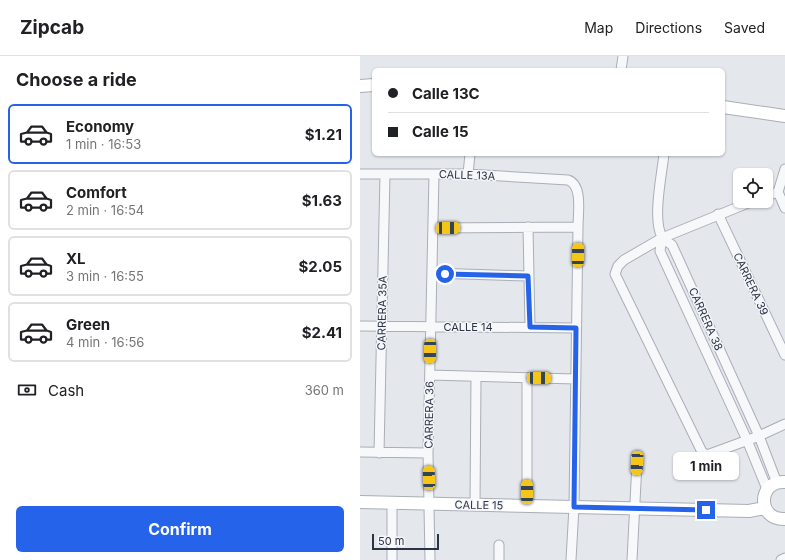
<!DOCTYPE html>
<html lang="en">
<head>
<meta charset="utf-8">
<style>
  body { margin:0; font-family:Inter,sans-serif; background:#f6f6f6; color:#202124; height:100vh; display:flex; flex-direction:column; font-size:15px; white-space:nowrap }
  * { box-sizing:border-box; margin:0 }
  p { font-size:13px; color:#757577 }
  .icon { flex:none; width:22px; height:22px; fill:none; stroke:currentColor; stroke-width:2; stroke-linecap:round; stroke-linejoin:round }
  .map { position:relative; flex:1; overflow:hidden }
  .sheet { display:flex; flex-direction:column; background:#fff; width:360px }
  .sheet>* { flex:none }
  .hud { position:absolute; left:12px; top:12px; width:353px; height:88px; border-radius:6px; box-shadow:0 1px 3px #0004; display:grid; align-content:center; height:88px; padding:0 16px; background:#fff }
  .tools { position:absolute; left:373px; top:112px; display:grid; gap:8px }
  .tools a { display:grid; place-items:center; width:40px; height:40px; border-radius:6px; background:#fff; box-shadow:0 1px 3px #0004; font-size:20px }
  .scale { position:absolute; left:12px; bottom:10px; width:67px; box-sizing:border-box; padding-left:4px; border:2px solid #2b3445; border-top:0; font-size:11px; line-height:14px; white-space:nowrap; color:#2b3445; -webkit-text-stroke:3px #f4f6f9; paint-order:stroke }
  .end { position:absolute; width:18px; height:18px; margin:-9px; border:5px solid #2563eb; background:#fff; box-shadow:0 0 0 2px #fff }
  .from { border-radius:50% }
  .bubble { position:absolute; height:28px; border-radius:6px; background:#fff; box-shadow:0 1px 3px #0004; font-size:13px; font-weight:700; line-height:28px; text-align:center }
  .car { position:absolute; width:12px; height:24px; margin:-12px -6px; border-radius:5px; box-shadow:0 0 3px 1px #0007; background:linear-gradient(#f5c518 24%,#345 0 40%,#f5c518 0 76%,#345 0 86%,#f5c518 0) }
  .hud b { display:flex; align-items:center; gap:14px; height:38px; font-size:15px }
  .hud b+b { border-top:1px solid #e0e0e0 }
  .hud i { width:10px; height:10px; background:#202124 }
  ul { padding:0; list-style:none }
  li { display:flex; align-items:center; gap:12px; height:60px; margin:0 8px 6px; padding:0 8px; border:2px solid #e0e0e0; border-radius:6px }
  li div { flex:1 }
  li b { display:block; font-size:15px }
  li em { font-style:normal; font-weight:700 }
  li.active { border-color:#2563eb }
  li>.icon { width:36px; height:36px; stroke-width:1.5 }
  h2 { padding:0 16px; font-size:18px; line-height:48px }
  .pay { display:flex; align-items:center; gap:10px; height:44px; padding:0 16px; font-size:15px }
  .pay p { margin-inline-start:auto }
  .action { display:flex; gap:8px; margin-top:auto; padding:8px 16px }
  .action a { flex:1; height:46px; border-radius:6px; background:#2563eb; color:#fff; font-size:16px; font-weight:700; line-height:46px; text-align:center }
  header { display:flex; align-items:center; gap:24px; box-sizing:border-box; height:56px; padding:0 20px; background:#fff; border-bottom:1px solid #e0e0e0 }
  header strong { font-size:19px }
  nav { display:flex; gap:22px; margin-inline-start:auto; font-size:14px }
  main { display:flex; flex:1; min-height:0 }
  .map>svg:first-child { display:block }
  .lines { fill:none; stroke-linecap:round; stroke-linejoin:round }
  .street-casing { stroke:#a9aeb7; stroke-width:11 }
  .secondary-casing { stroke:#a9aeb7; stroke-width:14 }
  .street { stroke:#f7f8fa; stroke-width:9 }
  .secondary { stroke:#fff; stroke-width:12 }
  .route { stroke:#2563eb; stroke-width:5 }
  .labels { text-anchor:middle; stroke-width:3; stroke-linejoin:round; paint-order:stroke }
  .street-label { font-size:11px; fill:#2b3445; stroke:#f4f6f9 }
</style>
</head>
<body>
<header>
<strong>Zipcab</strong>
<nav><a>Map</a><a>Directions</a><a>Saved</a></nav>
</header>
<main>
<section class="sheet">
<h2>Choose a ride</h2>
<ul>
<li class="active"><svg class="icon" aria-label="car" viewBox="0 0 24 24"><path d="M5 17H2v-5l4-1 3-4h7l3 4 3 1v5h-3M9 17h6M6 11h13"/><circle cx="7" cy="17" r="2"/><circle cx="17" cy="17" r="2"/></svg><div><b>Economy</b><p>1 min · 16:53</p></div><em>$1.21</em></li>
<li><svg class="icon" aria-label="car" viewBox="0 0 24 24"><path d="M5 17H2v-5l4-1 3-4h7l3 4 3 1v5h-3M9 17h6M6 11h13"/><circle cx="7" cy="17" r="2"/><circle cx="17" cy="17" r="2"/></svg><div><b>Comfort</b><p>2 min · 16:54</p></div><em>$1.63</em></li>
<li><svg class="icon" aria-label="car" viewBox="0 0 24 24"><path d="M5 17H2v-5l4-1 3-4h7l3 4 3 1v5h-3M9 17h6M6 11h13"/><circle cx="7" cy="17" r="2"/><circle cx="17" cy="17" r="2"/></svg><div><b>XL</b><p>3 min · 16:55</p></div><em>$2.05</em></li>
<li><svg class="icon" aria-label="car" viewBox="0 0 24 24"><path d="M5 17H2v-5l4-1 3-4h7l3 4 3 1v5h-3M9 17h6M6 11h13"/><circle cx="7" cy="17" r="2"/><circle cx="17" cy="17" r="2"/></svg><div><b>Green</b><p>4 min · 16:56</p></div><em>$2.41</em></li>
</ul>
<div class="pay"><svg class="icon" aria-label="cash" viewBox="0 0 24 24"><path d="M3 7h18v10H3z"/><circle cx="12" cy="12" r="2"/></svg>Cash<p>360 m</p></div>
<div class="action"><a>Confirm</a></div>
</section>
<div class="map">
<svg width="425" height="504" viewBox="0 0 425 504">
  <rect width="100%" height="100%" fill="#e4e7ec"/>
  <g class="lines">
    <g class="street-casing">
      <path id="street" d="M261,14L263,0
        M304,98C302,118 292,163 302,181C304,184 309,187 312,189L399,380L417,427
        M425,113L418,136L425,152
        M0,118H108L208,124C223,129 218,157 218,171L214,451L211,504
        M108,118L110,98
        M406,140L418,136
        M393,145L302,182L264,204L258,210L255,218L342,396L347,399L399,380L425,368
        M358,158L425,299
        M168,171L170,271
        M73,172L218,171
        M302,182L300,195L387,384L407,433
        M72,217L168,220
        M0,270L216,272
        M70,319L216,323
        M167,322V450
        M0,396L68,397
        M19,397L25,118
        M115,449L116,321
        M32,504V447
        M70,504L68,397L74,118
        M139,504V489
        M272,504L277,407
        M421,504L425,502"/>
    </g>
    <g class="secondary-casing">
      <path id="secondary" d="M0,30L14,29
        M363,51L425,60
        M425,426C398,424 396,464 425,463
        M0,446L389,455L405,452"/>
    </g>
    <use href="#street" class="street"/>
    <use href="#secondary" class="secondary"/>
  </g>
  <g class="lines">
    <path class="route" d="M85,218L168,220L170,271L216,272L214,451L346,454"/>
  </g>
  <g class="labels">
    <g class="street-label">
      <text transform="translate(107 119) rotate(2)" y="4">CALLE 13A</text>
      <text transform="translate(391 228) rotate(65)" y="4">CARRERA 39</text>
      <text transform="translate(22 257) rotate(-89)" y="4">CARRERA 35A</text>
      <text transform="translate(346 263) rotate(66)" y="4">CARRERA 38</text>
      <text x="108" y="275">CALLE 14</text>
      <text transform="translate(69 359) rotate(-89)" y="4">CARRERA 36</text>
      <text transform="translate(119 449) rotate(1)" y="4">CALLE 15</text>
    </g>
  </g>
</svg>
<div class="tools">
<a><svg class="icon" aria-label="locate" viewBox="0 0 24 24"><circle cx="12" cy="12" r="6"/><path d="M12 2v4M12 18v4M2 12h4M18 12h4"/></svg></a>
</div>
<div class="scale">50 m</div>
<i class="end from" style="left:85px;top:218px"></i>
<i class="end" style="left:346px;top:454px"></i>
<div class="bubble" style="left:313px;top:396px;width:66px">1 min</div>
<i class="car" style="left:88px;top:172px;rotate:89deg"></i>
<i class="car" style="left:218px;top:199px;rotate:1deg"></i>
<i class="car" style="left:70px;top:295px;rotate:181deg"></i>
<i class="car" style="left:179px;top:322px;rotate:91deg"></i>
<i class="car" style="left:277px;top:407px;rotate:183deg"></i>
<i class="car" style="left:69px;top:422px;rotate:358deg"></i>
<i class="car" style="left:167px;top:436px;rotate:0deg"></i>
<div class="hud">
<b><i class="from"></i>Calle 13C</b>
<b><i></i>Calle 15</b>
</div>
</div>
</main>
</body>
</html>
